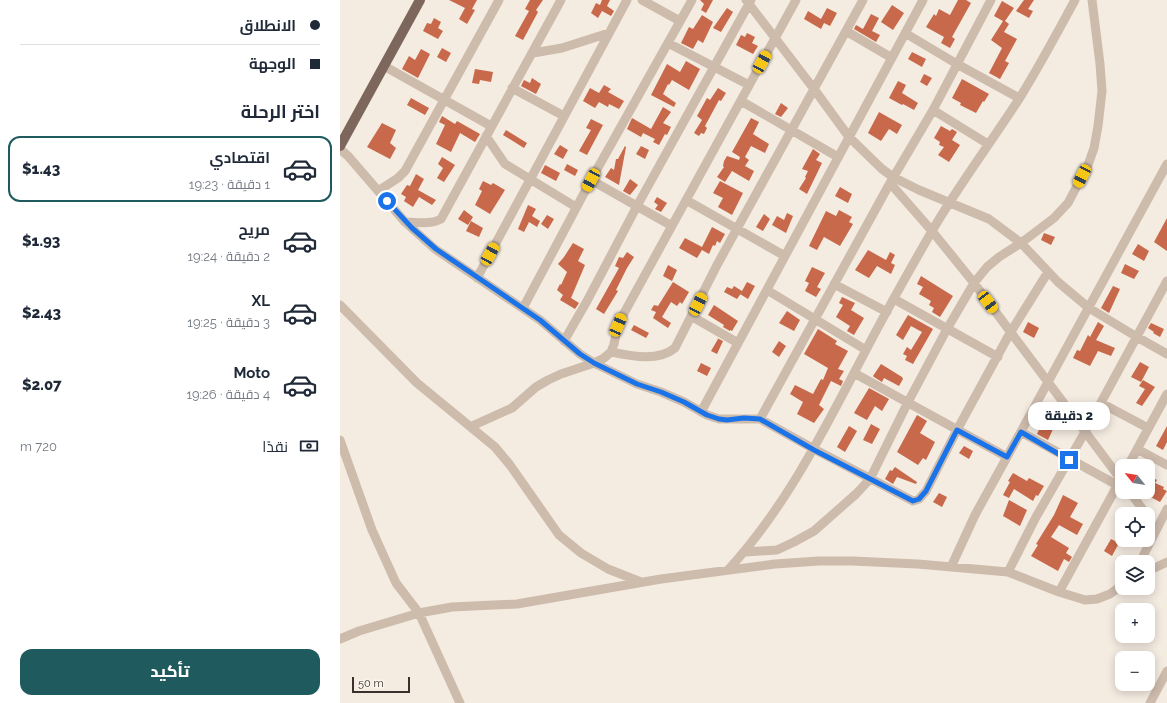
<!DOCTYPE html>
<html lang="ar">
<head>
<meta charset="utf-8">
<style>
  body { margin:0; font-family:Raleway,Cairo,sans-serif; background:#f6f6f7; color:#1f2937; direction:rtl; height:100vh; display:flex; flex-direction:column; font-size:15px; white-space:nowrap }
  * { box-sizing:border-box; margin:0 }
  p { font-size:13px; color:#747a83 }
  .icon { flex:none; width:22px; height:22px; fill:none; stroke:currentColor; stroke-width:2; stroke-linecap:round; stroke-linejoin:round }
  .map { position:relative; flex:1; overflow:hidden; direction:ltr }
  .panel { display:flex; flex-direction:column; background:#fff; width:340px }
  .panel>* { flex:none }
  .guide { display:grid; align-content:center; height:88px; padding:0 20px; background:#fff }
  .needle { width:26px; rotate:300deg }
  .tools { position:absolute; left:775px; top:459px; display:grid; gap:8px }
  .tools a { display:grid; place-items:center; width:40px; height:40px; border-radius:8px; background:#fff; box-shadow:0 2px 10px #0003; font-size:20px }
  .scale { position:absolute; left:12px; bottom:10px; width:58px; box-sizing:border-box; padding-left:4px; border:2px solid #3b302b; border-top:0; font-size:11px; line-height:14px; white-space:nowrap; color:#3b302b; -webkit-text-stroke:3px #fbf5ee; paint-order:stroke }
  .end { position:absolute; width:18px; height:18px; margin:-9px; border:5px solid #1a73e8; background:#fff; box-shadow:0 0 0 2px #fff }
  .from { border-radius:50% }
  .bubble { position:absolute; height:28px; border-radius:12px; background:#fff; box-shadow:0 2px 10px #0003; font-size:13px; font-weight:800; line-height:28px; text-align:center; direction:rtl }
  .car { position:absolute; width:12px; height:24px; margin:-12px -6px; border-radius:5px; box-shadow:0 0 3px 1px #0007; background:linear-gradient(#f5c518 24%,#345 0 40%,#f5c518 0 76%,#345 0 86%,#f5c518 0) }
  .guide b { display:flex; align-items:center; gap:14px; height:38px; font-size:15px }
  .guide b+b { border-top:1px solid #e0e1e3 }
  .guide i { width:10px; height:10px; background:#1f2937 }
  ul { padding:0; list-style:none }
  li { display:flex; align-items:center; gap:12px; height:66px; margin:0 8px 6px; padding:0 12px; border:2px solid transparent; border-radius:12px }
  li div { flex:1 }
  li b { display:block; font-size:15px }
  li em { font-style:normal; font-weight:800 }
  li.current { border-color:#1f5a5e }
  li>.icon { width:36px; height:36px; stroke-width:1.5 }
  h2 { padding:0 20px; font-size:18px; line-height:48px }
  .pay { display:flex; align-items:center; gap:10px; height:44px; padding:0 20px; font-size:15px }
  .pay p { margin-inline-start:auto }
  .primary-button { display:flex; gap:8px; margin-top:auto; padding:8px 20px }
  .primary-button a { flex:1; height:46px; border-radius:12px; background:#1f5a5e; color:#fff; font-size:16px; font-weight:800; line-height:46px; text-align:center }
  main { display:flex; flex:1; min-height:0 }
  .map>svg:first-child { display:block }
  .building { fill:#c8694b }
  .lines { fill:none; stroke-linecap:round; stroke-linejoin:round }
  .minor { stroke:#cdbbac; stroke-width:9 }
  .major { stroke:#7d675c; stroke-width:10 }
  .route { stroke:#1a73e8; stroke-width:5 }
</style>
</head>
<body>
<main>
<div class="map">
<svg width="827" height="703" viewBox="0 0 827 703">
  <rect width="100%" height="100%" fill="#f4ebe1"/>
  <path class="building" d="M109,0H137L132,9L135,10L127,24L119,19L125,8Z
    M190,0H203L196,10L198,12L183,40L175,36L189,11L185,9Z
    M262,0H270L267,6L274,11L271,16L262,11L258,18L251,13L256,3L260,5Z
    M360,0H373L366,13L361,10L364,4Z
    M618,0H626L631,3L612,37L615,39L610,48L601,43L604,37L586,27L594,14L596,16L599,9L610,15Z
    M684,0H694L688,9L693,11L689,18L676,11Z
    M662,1L674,8L665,21L669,24L664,32L677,39L665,61L669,63L660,79L649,73L662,48L651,40L663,21L654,16Z
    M552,5L564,13L553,30L541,22Z
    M387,8L393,12L381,32L373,28Z
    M487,8L497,13L490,26L484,23L481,29L464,19L468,11L481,19Z
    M531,14L539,18L532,31L540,35L536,42L514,29L516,25L523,29Z
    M362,15L373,22L363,43L358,40L353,49L341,43L349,27L353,29Z
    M94,18L101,22L98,28L103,31L98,39L83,31L87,23L91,24Z
    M407,33L415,37L412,43L418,46L413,54L396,45L401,35L405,37Z
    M102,48L111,53L106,62L97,57Z
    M81,49L90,54L78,78L62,69L69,56L75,60Z
    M572,52L586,59L582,67L568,59Z
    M346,61L360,69L349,90L332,80L329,85L328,84L323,94L336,103L334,107L311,95L327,64L340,72Z
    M135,69L153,72L151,82L140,80L139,84L132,83Z
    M584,74L592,78L587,86L580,82Z
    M192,78L201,84L196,94L181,86L184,80L190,83Z
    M622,79L649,94L644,102L643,101L636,113L620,105L621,103L612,98Z
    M558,81L566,85L562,93L578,103L574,110L563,104L562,105L549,98Z
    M264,85L271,89L268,92L284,101L279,109L269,104L268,107L259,102L255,108L243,101L250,88L259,93Z
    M378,88L386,93L381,101L379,100L365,126L367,128L364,134L361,133L359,136L354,133L362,120L357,116L367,98L370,100Z
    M71,98L89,108L85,115L67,105Z
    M441,103L448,108L441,117L435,114Z
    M323,107L331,112L323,123L331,127L327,135L325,134L319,145L313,142L315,139L303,133L301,137L287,129L292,118L311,129Z
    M539,112L562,125L557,134L549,129L541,141L528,133Z
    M102,116L115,124L117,121L140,134L135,142L120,133L111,152L96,144L105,125L99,122Z
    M411,118L419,122L413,134L429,144L425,153L411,146L405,157L409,160L405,166L414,171L409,181L392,171L385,182L377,177L384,167L383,166L384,161L387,156L399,160L400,157L392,152Z
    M251,119L263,125L247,155L239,151L251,130L246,128Z
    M42,123L56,130L50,143L56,148L50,159L27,147Z
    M601,126L610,131L612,129L617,132L612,140L620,145L609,162L598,155L604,147L599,145L600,142L594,138Z
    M166,130L187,143L184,148L163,135Z
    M220,145L228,150L223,159L214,154Z
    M285,146L286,147L279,185L265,177L271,168L274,170L276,159H278Z
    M301,146L309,150L305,159L296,154Z
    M473,149L480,154L476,160L482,163L467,194L459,189L466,178L465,177L468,171L462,169Z
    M102,157L115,165L104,182L97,178L103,168L98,164Z
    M227,164L238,170L235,176L224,170Z
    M205,165L220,173L216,181L201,173Z
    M76,174L84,179L78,190L96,200L92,205L79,197L73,207L64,201L66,197L61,194L67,185L70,186Z
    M290,179L298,185L290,195L283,191Z
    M143,181L151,185L153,183L165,190L150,214L135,205L142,191L139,189Z
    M380,181L403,193L392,215L378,207L383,198L373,193Z
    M500,187L512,194L508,203L495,196Z
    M317,197L327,203L321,212L315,209L318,205L314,202Z
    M188,205L196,209L192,216L200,221L197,227L189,222L184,232L178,229Z
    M124,210L133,217L128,225L118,219Z
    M499,210L512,217L509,222L513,224L500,246L484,237L477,250L469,246L486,211L496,216Z
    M447,213L453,216L446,233L432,225L437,216L444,220Z
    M424,214L430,219L423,231L416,227Z
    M207,215L214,219L208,229L201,224Z
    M827,218V251L814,242Z
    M131,221L143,228L139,237L126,231Z
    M372,227L385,234L380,243L377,241L375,246L373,245L369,254L362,250L357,258L339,248L345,238L362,247Z
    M704,233L715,237L711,245L701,240Z
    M233,243L244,249L238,261L245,265L231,298L239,303L235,309L220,300L223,295L217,290L220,284L221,285L227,272L218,264L224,257Z
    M798,244L809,251L804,261L792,254Z
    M528,250L546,260L550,252L555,255L551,263L555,265L551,274L537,266L529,278L515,270Z
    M287,252L294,257L287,268L276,290L278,291L264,314L256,309L279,268L275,266L279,257L283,258Z
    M785,264L799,271L794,279L781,273Z
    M328,265L337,270L332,281L323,276Z
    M472,267L485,273L477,287L481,289L476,297L465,291L469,283L465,281Z
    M581,276L613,296L600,317L592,312L594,308L589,305L591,301L579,294L583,287L577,284Z
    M333,282L349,292L342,304L340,302L337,306L331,302L322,317L331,323L328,328L313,318L316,312L311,310L314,305L318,306Z
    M407,282L415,286L408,299L400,294L402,292L397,299L384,292L387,287L392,289L394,286L402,291Z
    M773,286L780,289L769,313L761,308Z
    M502,297L515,303L511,310L524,318L514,335L507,331L510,326L496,317L503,305L499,303Z
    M374,305L398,321L392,331L390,330V331L383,327L384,325L368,315Z
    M447,311L460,320L454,331L439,323Z
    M568,315L593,329L573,364L565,360L567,356L563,354L567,347L571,350L582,332L571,326L563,340L556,335Z
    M688,322L699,328L694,338L683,332Z
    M758,322L764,326L756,340L775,348L771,356L758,351L750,366L733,358L737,350L740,351L748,335L750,337Z
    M811,323L824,329L820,337L813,333L814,332L808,328Z
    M294,325L309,333L306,338L291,330Z
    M478,329L497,341L495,344L508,351L498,369L504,371L499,379L503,381L501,386L491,381L479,405L484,409L474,423L457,414L463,402L450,394L455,385L473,394L481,379L483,380L488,368L464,354Z
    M377,338L383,341L377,354L371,351L378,339Z
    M439,341L446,346L439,357L432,352Z
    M800,362L809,367L801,382L791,377Z
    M361,363L371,368L367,376L357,371Z
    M541,364L562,377L563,379L559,386L544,378L542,382L534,377L533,376Z
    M803,380L815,387L802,406L796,403L805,389L799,386Z
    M529,388L549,399L542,411L535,406L527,420L514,413Z
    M577,415L587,421L580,433L595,442L586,460L583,458L578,465L557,452Z
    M703,421L714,427L708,440L697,434Z
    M531,424L540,429L532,444L523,440Z
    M509,426L517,431L505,452L497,447Z
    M827,426V442L823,450L816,446Z
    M624,446L633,451L629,459L619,453Z
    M555,467L577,482L576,484L557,477L553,484L545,479L550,470L552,471Z
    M673,473L687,481L689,478L704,486L698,496L696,495L693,501L674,489L669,498L663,495L670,482L668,481Z
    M808,475L817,480L815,483L824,487L823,489L827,491L820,502L805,494L808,492Z
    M599,493L607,497L602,507L593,502Z
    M723,495L738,503L730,517L743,524L737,535L719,525L711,537L729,548L726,553L732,557L729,562L724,559L718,571L691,556L698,545L696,544L714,515Z
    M669,500L687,510L680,526L663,516Z
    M771,539L779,543L772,556L764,551Z"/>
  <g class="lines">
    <path class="minor" d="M302,0L340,21
      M406,0L474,89L509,137L542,169L553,177L579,190L649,219L681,243L718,282L749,308L797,337L827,354
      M506,31L552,58
      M565,33L617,64L679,98
      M328,43L409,85
      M193,53L222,48L269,33
      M44,66L151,126
      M172,88L224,116
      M401,101L498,157
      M593,110L648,144
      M146,136L165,164L236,207
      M0,149L8,156L65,222L95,249L200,320L240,354L254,363L297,384L321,392L344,402L367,415L379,419H420L474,449L573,501L579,499L586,491L617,430L670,333L708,272
      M251,180L332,226
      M550,183L592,231L634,283L782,481
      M38,191L58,178L65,171L159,0
      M346,200L445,256
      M65,222C77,222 91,225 101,219L221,0
      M137,278L287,0
      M494,284L547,312
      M427,290L526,350
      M554,299L658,357
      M0,305L77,383L155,447L170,465L219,535L241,553L268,569L301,582
      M183,308L251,180L352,0
      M351,316L398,343
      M224,341L247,301L297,206L411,0
      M271,352C291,356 318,362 335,348L377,265L523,0
      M514,373L667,457
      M761,403L808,428
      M361,412L583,0
      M420,419L550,183L593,110L651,0
      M132,426L172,408L196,387L208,380L221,374L254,363L264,358L271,352L274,344L278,325L283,315L456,0
      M681,432L777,485
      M0,440L32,530L56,583L79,613L120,703
      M797,449L827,465
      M788,466L827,394
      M790,492L806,514
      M405,552L437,550L454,542L474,531L516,494L530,479L568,402L607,329L634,283L647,267L659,257L681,243L714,218L728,203L748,165L754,148L758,126L762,91L760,64L752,0
      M800,562L827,509
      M611,567L635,515L667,457L827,164
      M388,570C447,506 485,428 525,352C546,311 569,271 592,231C618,186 650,144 679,99C699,67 717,33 735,0
      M808,571L827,562
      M668,572L696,517L745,432L827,281
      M719,592L782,477
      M0,639L19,631L79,613L112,607L177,604L321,579L435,564L479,561H512L578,564L668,572L719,592L745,600L757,599L770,594L782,585
      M810,703L827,671"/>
    <path class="major" d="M0,146L80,0"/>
  </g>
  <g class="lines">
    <path class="route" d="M47,201L72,228L96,249L200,320L240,354L254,363L297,384L321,392L344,402L367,415L379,419L387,420L404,418L420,419L474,450L573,501L579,499L586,491L617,430L667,457L681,432L729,460"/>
  </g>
</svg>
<div class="tools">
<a><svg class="needle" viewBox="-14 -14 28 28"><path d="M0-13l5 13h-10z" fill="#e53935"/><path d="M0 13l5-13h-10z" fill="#747a83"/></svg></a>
<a><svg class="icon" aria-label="locate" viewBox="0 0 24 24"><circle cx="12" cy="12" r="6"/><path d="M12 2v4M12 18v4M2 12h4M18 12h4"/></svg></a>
<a><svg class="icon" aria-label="layers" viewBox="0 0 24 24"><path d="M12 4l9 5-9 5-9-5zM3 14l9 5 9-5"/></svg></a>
<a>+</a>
<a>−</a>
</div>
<div class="scale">50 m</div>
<i class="end from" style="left:47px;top:201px"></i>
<i class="end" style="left:729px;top:460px"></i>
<div class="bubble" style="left:688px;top:402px;width:82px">2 دقيقة</div>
<i class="car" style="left:422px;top:62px;rotate:29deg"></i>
<i class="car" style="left:742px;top:176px;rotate:207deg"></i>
<i class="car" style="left:251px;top:180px;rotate:208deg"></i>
<i class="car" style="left:150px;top:254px;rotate:29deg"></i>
<i class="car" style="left:648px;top:302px;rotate:143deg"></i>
<i class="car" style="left:358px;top:304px;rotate:27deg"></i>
<i class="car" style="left:278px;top:325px;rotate:23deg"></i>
</div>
<section class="panel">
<div class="guide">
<b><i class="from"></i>الانطلاق</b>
<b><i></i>الوجهة</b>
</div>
<h2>اختر الرحلة</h2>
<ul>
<li class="current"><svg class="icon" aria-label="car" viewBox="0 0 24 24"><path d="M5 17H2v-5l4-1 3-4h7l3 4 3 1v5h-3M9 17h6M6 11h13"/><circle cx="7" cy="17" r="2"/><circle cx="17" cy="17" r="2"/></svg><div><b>اقتصادي</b><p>1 دقيقة · 19:23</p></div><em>$1.43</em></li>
<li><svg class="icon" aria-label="car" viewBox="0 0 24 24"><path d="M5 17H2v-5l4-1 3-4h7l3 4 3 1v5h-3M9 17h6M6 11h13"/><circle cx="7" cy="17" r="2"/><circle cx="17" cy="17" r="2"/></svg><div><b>مريح</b><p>2 دقيقة · 19:24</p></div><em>$1.93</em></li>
<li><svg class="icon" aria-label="car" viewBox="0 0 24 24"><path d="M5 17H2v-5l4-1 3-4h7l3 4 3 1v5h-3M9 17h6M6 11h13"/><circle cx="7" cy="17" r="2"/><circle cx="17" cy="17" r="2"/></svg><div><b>XL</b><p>3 دقيقة · 19:25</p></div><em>$2.43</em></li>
<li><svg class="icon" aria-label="car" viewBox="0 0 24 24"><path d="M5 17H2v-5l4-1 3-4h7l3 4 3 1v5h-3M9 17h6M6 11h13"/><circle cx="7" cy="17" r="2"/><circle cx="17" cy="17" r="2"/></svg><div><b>Moto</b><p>4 دقيقة · 19:26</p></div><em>$2.07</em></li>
</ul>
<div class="pay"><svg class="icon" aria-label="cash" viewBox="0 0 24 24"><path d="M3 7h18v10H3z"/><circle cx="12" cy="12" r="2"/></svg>نقدًا<p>720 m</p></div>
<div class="primary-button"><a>تأكيد</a></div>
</section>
</main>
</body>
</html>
